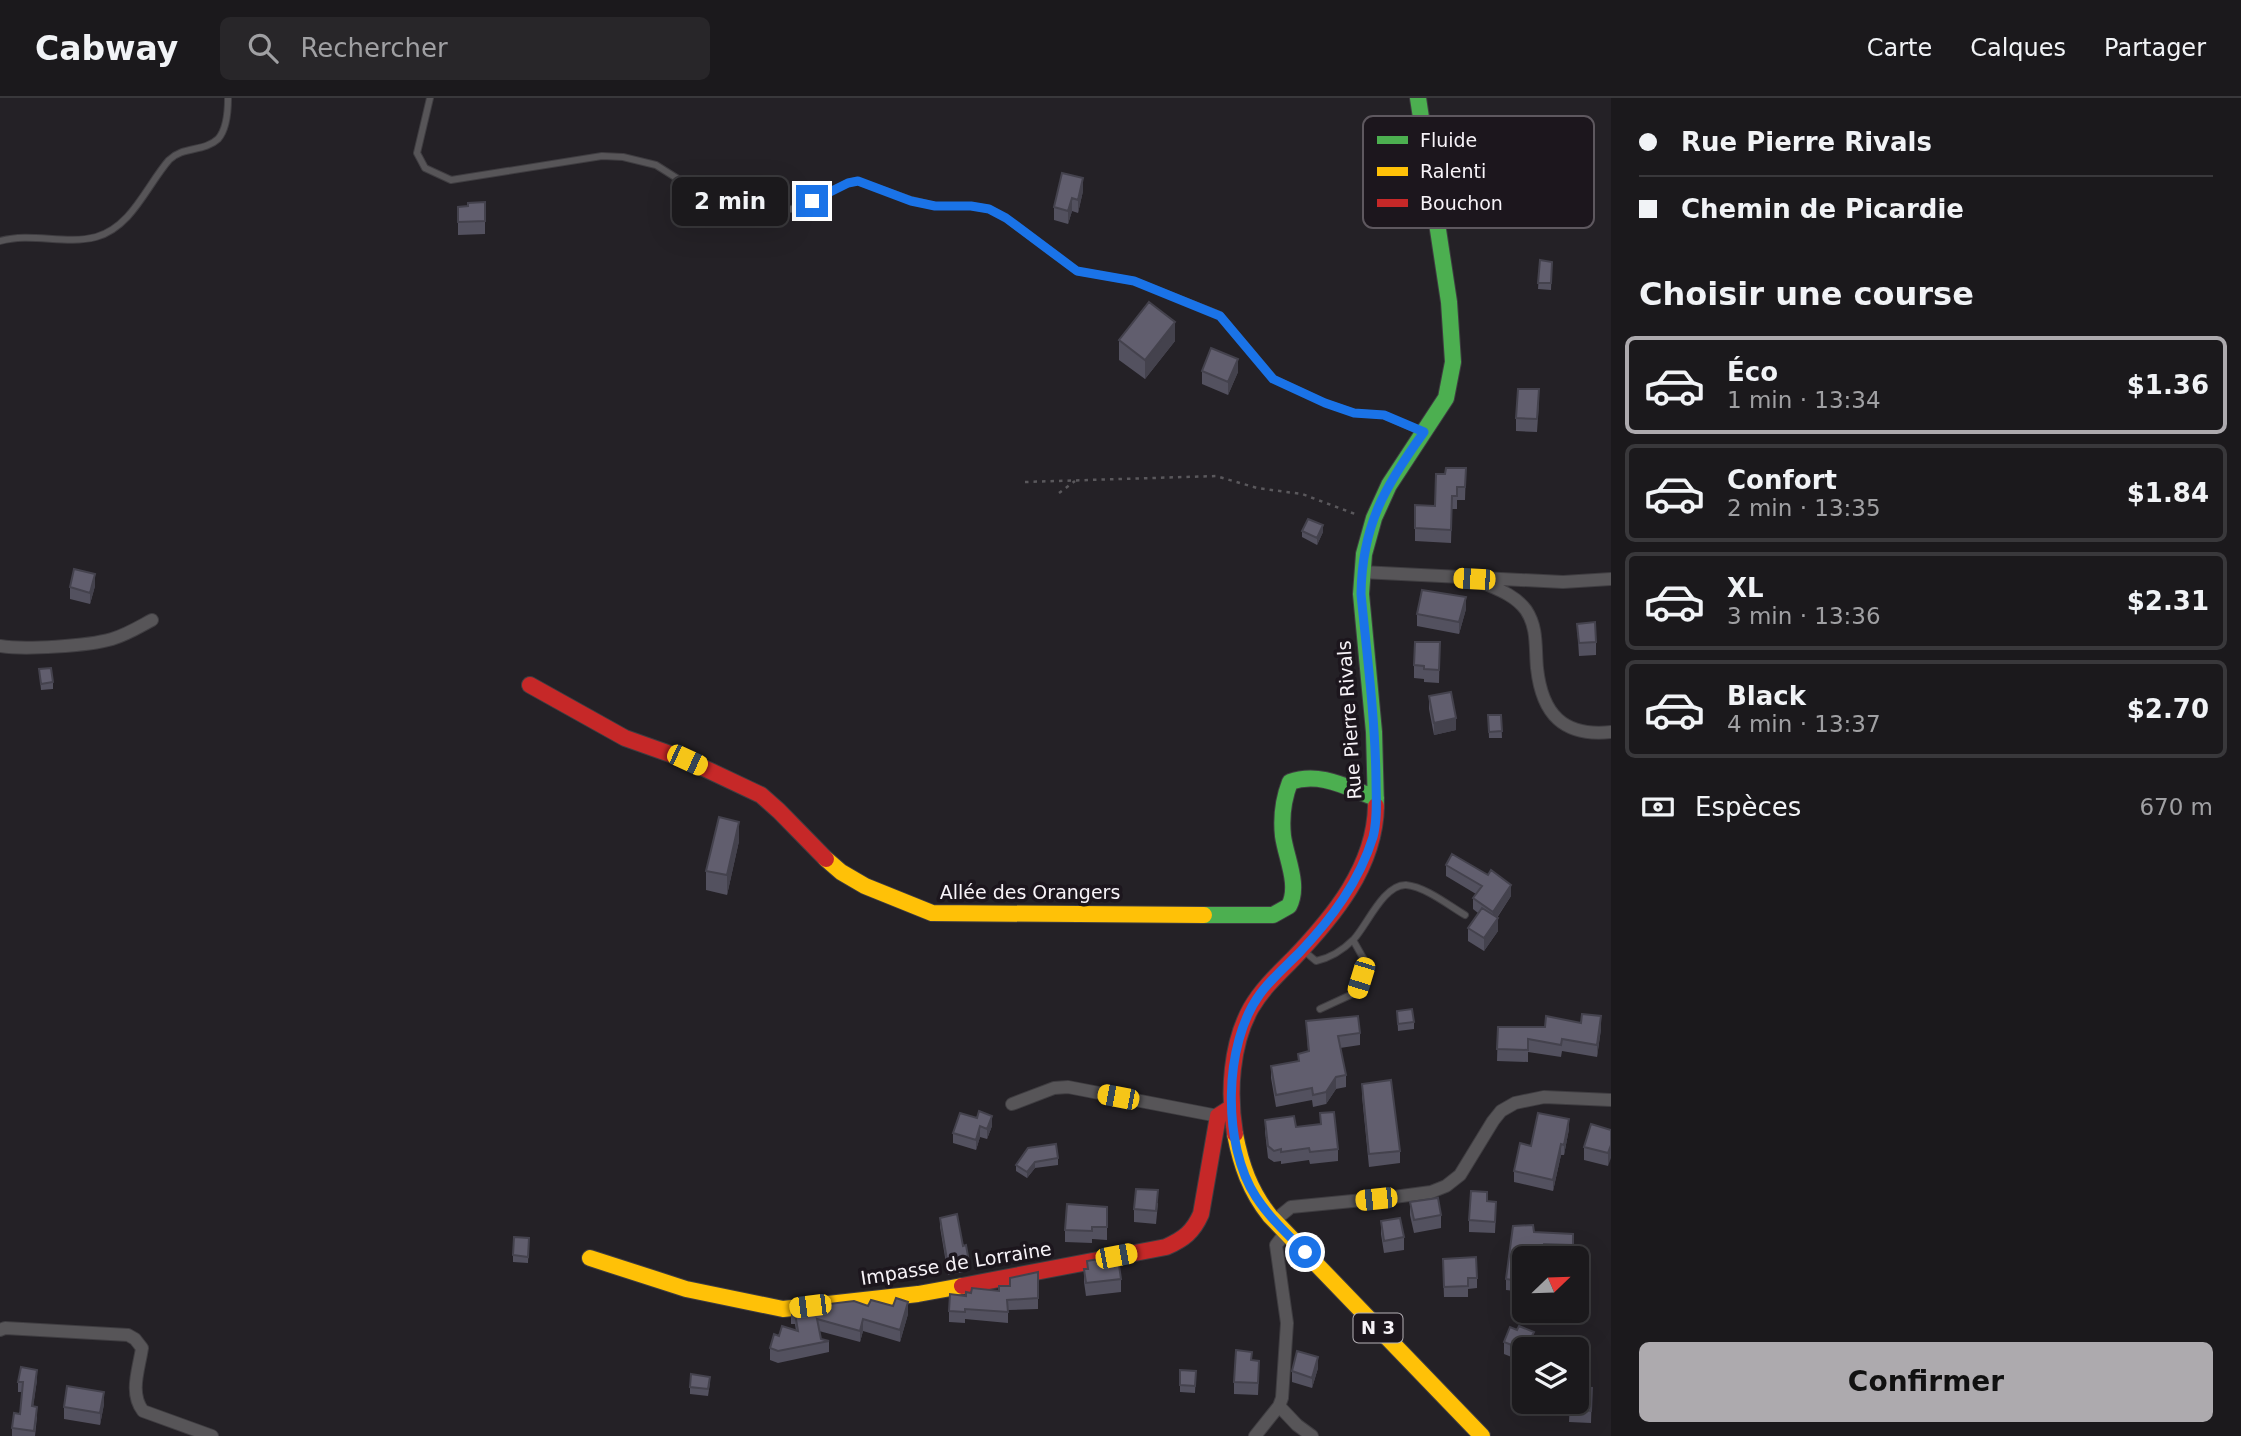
<!DOCTYPE html>
<html lang="fr">
<head>
<meta charset="utf-8">
<style>
  body { margin:0; font-family:"DejaVu Sans",sans-serif; background:#282629; color:#f1f3f6; height:100vh; display:flex; flex-direction:column; font-size:26px; white-space:nowrap }
  * { box-sizing:border-box; margin:0 }
  p { font-size:23px; color:#a0a0a3 }
  .icon { flex:none; width:38px; height:38px; fill:none; stroke:currentColor; stroke-width:2; stroke-linecap:round; stroke-linejoin:round }
  .map { position:relative; flex:1; overflow:hidden }
  .details { display:flex; flex-direction:column; background:#1b191c; width:630px }
  .details>* { flex:none }
  .banner { display:grid; align-content:center; height:154px; padding:0 28px; background:#1b191c }
  .needle { width:46px; rotate:67deg }
  .buttons { position:absolute; left:1512px; top:1148px; display:grid; gap:14px }
  .buttons a { display:grid; place-items:center; width:77px; height:77px; border-radius:10px; background:#1b191c; box-shadow:0 7px 28px #0002,0 0 0 2px #39383b; font-size:35px }
  .end { position:absolute; width:32px; height:32px; margin:-16px; border:9px solid #1a73e8; background:#fff; box-shadow:0 0 0 4px #fff }
  .from { border-radius:50% }
  .bubble { position:absolute; height:49px; border-radius:10px; background:#1b191c; box-shadow:0 7px 28px #0002,0 0 0 2px #39383b; font-size:23px; font-weight:700; line-height:49px; text-align:center }
  .car { position:absolute; width:21px; height:42px; margin:-21px -10px; border-radius:9px; box-shadow:0 0 5px 2px #0007; background:linear-gradient(#f5c518 24%,#345 0 40%,#f5c518 0 76%,#345 0 86%,#f5c518 0) }
  .banner b { display:flex; align-items:center; gap:24px; height:66px; font-size:26px }
  .banner b+b { border-top:2px solid #39383b }
  .banner i { width:18px; height:18px; background:#f1f3f6 }
  ul { padding:0; list-style:none }
  li { display:flex; align-items:center; gap:21px; height:98px; margin:0 14px 10px; padding:0 14px; border:4px solid #39383b; border-radius:10px }
  li div { flex:1 }
  li b { display:block; font-size:26px }
  li em { font-style:normal; font-weight:700 }
  li.selected { border-color:#adaaae }
  li>.icon { width:63px; height:63px; stroke-width:1.5 }
  h2 { padding:0 28px; font-size:32px; line-height:84px }
  .pay { display:flex; align-items:center; gap:18px; height:77px; padding:0 28px; font-size:26px }
  .pay p { margin-inline-start:auto }
  .cta { display:flex; gap:14px; margin-top:auto; padding:14px 28px }
  .cta a { flex:1; height:80px; border-radius:10px; background:#adaaae; color:#111; font-size:28px; font-weight:700; line-height:80px; text-align:center }
  header { display:flex; align-items:center; gap:42px; box-sizing:border-box; height:98px; padding:0 35px; background:#1b191c; border-bottom:2px solid #39383b }
  header strong { font-size:33px }
  nav { display:flex; gap:38px; margin-inline-start:auto; font-size:24px }
  .search { width:490px; height:63px; background:#282629; display:flex; align-items:center; gap:18px; box-sizing:border-box; padding:0 24px; border-radius:10px; color:#a0a0a3; font-size:26px }
  main { display:flex; flex:1; min-height:0 }
  .map>svg:first-child { display:block }
  .lines { fill:none; stroke-linecap:round; stroke-linejoin:round }
  .lane-casing { stroke:#3f3d41; stroke-width:8 }
  .street-casing { stroke:#3f3d41; stroke-width:14 }
  .fast-casing { stroke:#3f3d41; stroke-width:18 }
  .slow-casing { stroke:#3f3d41; stroke-width:18 }
  .jam-casing { stroke:#3f3d41; stroke-width:18 }
  .path { stroke:#5a585c; stroke-width:2.5; stroke-dasharray:3.5 5; stroke-linecap:butt }
  .lane { stroke:#575558; stroke-width:6 }
  .street { stroke:#575558; stroke-width:12 }
  .fast { stroke:#4caf50; stroke-width:16 }
  .slow { stroke:#ffc107; stroke-width:16 }
  .jam { stroke:#c62828; stroke-width:16 }
  .wall { fill:#53515f }
  .shaded-wall { fill:#44424d }
  .building { fill:#615e6e; stroke:#44424d; stroke-width:2 }
  .route { stroke:#1a73e8; stroke-width:9 }
  .labels { text-anchor:middle; stroke-width:7; stroke-linejoin:round; paint-order:stroke }
  .shield { fill:#1c161d; stroke:#b5b1b6; stroke-width:2 }
  .shield-label { font-size:18px; font-weight:bold; fill:#f7f3f8 }
  .street-label { font-size:19px; fill:#f7f3f8; stroke:#1c161d }
  .key { fill:#1c161d; stroke:#5e585f; stroke-width:2 }
  .key-label { font-size:19px; fill:#f7f3f8 }
</style>
</head>
<body>
<header>
<strong>Cabway</strong>
<div class="search"><svg class="icon" aria-label="search" viewBox="0 0 24 24"><circle cx="10" cy="10" r="6"/><path d="M15 15l6 6"/></svg>Rechercher</div>
<nav><a>Carte</a><a>Calques</a><a>Partager</a></nav>
</header>
<main>
<div class="map">
<svg width="1611" height="1338" viewBox="0 0 1611 1338">
  <rect width="100%" height="100%" fill="#242126"/>
  <g class="lines">
    <g class="lane-casing">
      <path id="lane" d="M430,0L417,55L425,70L451,82L602,58L623,59L656,67L705,98L722,104L773,112L792,111L848,85L857,83L911,102L935,108H971L989,111L1006,120L1077,173L1134,183L1220,217L1274,281L1325,305L1355,315L1384,317L1420,333
        M0,143C31,134 65,147 96,139C132,129 147,87 169,62C183,48 204,54 218,41C227,31 228,13 228,0
        M1304,853L1316,863C1330,860 1344,851 1354,841C1367,827 1384,786 1406,787C1426,789 1448,807 1465,817
        M1320,911L1357,894L1366,865L1353,842"/>
    </g>
    <g class="street-casing">
      <path id="street" d="M1361,474L1563,484L1611,481
        M1481,484C1497,491 1515,497 1526,512C1538,530 1535,550 1537,570C1542,616 1563,639 1611,634
        M0,548C24,552 88,548 112,541C126,537 139,529 152,522
        M1012,1006L1054,990L1068,989L1218,1018
        M1275,1122L1291,1109L1394,1099L1431,1094L1446,1088L1460,1077L1493,1023L1501,1013L1515,1005L1544,999L1611,1002
        M0,1232L5,1230L128,1237L135,1241L142,1250C139,1271 129,1295 143,1313L212,1338
        M1279,1308L1297,1327L1312,1338
        M1255,1338L1279,1308L1282,1300L1287,1225L1276,1147L1286,1134"/>
    </g>
    <g class="fast-casing">
      <path id="fast" d="M1376,708L1374,634L1361,496L1364,456L1374,420L1389,387L1446,300L1453,264L1449,204L1418,0
        M1204,817H1273L1289,808C1300,787 1286,760 1283,738C1281,719 1283,702 1290,684C1320,673 1348,690 1376,700"/>
    </g>
    <g class="slow-casing">
      <path id="slow" d="M826,761L841,774L865,788L932,815L1204,817
        M1235,1036C1241,1067 1250,1093 1270,1118L1482,1338
        M590,1160L686,1191L783,1211L918,1196L962,1188"/>
    </g>
    <g class="jam-casing">
      <path id="jam" d="M530,587L625,640L687,662L761,697L779,713L826,761
        M1235,1036C1228,995 1231,946 1251,910C1262,891 1278,876 1293,861C1333,819 1375,769 1376,708
        M962,1188L1166,1149C1184,1141 1193,1134 1201,1116L1218,1018L1232,1009"/>
    </g>
    <path class="path" d="M1025,384L1216,378L1257,390L1302,396L1355,416
      M1059,395L1075,383"/>
    <use href="#lane" class="lane"/>
    <use href="#street" class="street"/>
    <use href="#fast" class="fast"/>
    <use href="#slow" class="slow"/>
    <use href="#jam" class="jam"/>
  </g>
  <path class="wall" d="M1083,93L1078,115L1072,113L1068,126L1054,122V109Z
    M485,104V136L458,137V109L468,108Z
    M1540,162L1552,164L1551,192L1538,191Z
    M1119,242L1175,243L1145,281L1119,262Z
    M1202,273L1238,274L1228,297L1202,286Z
    M1539,304L1537,334L1516,333V320Z
    M1466,370L1465,402H1457V411H1452L1451,445L1415,443V407L1435,408L1445,376Z
    M1302,433L1323,434L1317,447L1302,439Z
    M95,488L90,506L70,501V489Z
    M1466,511L1459,536L1417,528V516Z
    M1577,526L1596,544V557L1579,558Z
    M1440,544L1439,585L1424,584V581L1414,580V567Z
    M39,571L53,584V591L41,592Z
    M1429,598L1456,632L1434,637L1429,611Z
    M1488,617H1501L1502,640H1489Z
    M739,743L727,797L706,792V773Z
    M1446,767L1511,798L1497,820L1498,833L1484,853L1468,843V830L1478,815L1473,811V800L1476,796L1446,778Z
    M1397,913L1414,924V931L1398,933Z
    M1306,923L1360,935V947L1340,950L1346,977V989L1336,991L1326,1006L1313,1009L1312,1002L1276,1009L1271,980V968L1298,963V956L1308,953Z
    M1498,929L1601,931L1597,959L1562,953L1561,959L1528,954V964L1497,963Z
    M1362,986L1400,1053V1065L1369,1069L1362,998Z
    M960,1015L992,1028L987,1041L980,1039L976,1052L953,1045V1035Z
    M1320,1015L1338,1051V1063L1310,1066L1309,1062L1281,1066V1063L1274,1064L1268,1060L1265,1034V1022L1296,1029L1320,1026Z
    M1569,1031L1564,1057H1561L1553,1093L1514,1084V1073L1531,1048Z
    M1611,1032L1608,1068L1584,1062V1049Z
    M1058,1060V1067L1035,1070L1027,1080L1016,1073V1067Z
    M1487,1103L1496,1115L1495,1135L1469,1134V1122Z
    M1410,1104L1441,1117V1130L1414,1135L1410,1117Z
    M1158,1105L1156,1126L1134,1124V1111Z
    M1107,1109V1142L1092,1141V1145L1065,1144V1132Z
    M940,1120L963,1148L969,1164V1173L948,1177L940,1129Z
    M1381,1123L1404,1139V1152L1384,1155L1381,1136Z
    M1534,1134L1573,1136V1158L1544,1157L1524,1160V1194L1506,1192V1181Z
    M529,1140L528,1165L513,1164V1157Z
    M1087,1163L1111,1168L1121,1181V1194L1086,1198L1084,1184V1171H1087Z
    M1443,1171L1477,1180V1190L1468,1191V1199H1444Z
    M1038,1174V1211L1008,1212V1225L965,1221V1225L949,1224V1213L966,1198L971,1195L999,1193Z
    M868,1208L908,1216L900,1244L863,1233L860,1244L819,1233L821,1241L829,1243V1254L778,1265L770,1262V1250L796,1233L795,1226H791V1214Z
    M1534,1238L1539,1251H1524V1264L1504,1256V1244Z
    M1252,1262L1259,1275L1258,1297L1234,1296V1284Z
    M1318,1270L1312,1290L1292,1284V1273Z
    M1180,1272L1196,1273L1195,1295L1180,1294Z
    M37,1282L33,1308L37,1319L35,1338H12V1330L20,1316L22,1294H18V1284Z
    M710,1285L708,1298L690,1296V1289Z
    M1592,1290L1591,1325L1569,1324L1570,1304Z
    M104,1306L100,1327L64,1321V1309Z"/>
  <path class="shaded-wall" d="M1083,80V93L1078,115V102Z
    M1072,100V113L1068,126V113Z
    M1175,224V243L1145,281V262Z
    M1238,261V274L1228,297V284Z
    M1323,427V434L1317,447V440Z
    M95,476V488L90,506V495Z
    M1466,499V511L1459,536V524Z
    M1456,620V632L1434,637V625Z
    M739,724V743L727,797V777Z
    M1511,787V798L1493,825V814Z
    M1498,820V833L1484,853V840Z
    M1601,918V931L1597,959V947Z
    M1336,979V991L1326,1006V994Z
    M992,1018V1028L987,1041V1031Z
    M1569,1021V1031L1564,1057V1047Z
    M980,1028V1039L976,1052V1042Z
    M1561,1046V1057L1553,1093V1082Z
    M1611,1047V1060L1608,1068V1055Z
    M1035,1064V1070L1027,1080V1074Z
    M908,1204V1216L900,1244V1232Z
    M863,1221V1233L860,1244V1233Z
    M1318,1259V1270L1312,1290V1280Z
    M37,1272V1282L32,1318V1308Z
    M104,1294V1306L100,1327V1315Z"/>
  <path class="building" d="M1062,75L1083,80L1078,102L1072,100L1068,113L1054,109Z
    M485,104V123L458,124V109L468,108V105Z
    M1540,162L1552,164L1551,185H1538Z
    M1149,204L1175,224L1145,262L1119,242Z
    M1211,250L1238,261L1228,284L1202,273Z
    M1518,291H1539L1537,321L1516,320Z
    M1446,370H1466L1465,389H1457V398H1452L1451,432L1415,430V407L1435,408L1436,376H1445Z
    M1308,421L1323,427L1317,440L1302,433Z
    M74,471L95,476L90,495L70,489Z
    M1422,492L1466,499L1459,524L1417,516Z
    M1595,524L1596,544L1579,545L1577,526Z
    M1415,544H1440L1439,572L1424,571V568L1414,567Z
    M51,570L53,584L41,586L39,571Z
    M1451,594L1456,620L1434,625L1429,598Z
    M1488,617H1501L1502,633L1489,634Z
    M719,719L739,724L727,777L706,773Z
    M1452,756L1488,777L1491,772L1511,787L1493,814L1473,800L1482,788L1446,767Z
    M1482,810L1498,820L1484,840L1468,830Z
    M1412,911L1414,924L1398,926L1397,913Z
    M1582,916L1601,918L1597,947L1562,941L1561,947L1528,941V952L1497,951L1498,929H1545L1546,918L1581,925Z
    M1358,918L1360,935L1338,938L1346,977L1336,979L1326,994L1313,997L1312,990L1276,997L1271,968L1299,963L1298,956L1309,953L1306,923Z
    M1391,982L1400,1053L1369,1056L1362,986Z
    M979,1013L992,1018L987,1031L980,1028L976,1042L953,1035L960,1015L977,1020Z
    M1334,1014L1338,1051L1310,1054L1309,1050L1281,1054V1051L1274,1053L1268,1048L1265,1022L1294,1018L1296,1029L1321,1026L1320,1015Z
    M1538,1015L1569,1021L1564,1047L1561,1046L1553,1082L1514,1073L1520,1045L1531,1048Z
    M1591,1026L1611,1032V1047L1608,1055L1584,1049Z
    M1056,1046L1058,1060L1035,1064L1027,1074L1016,1067L1028,1050Z
    M1136,1091L1158,1092L1156,1113L1134,1111Z
    M1471,1093L1487,1094V1103L1496,1104L1495,1124L1469,1122Z
    M1438,1100L1441,1117L1414,1122L1410,1104Z
    M1067,1106L1107,1109V1129H1092V1133L1065,1132Z
    M957,1116L963,1148L966,1147L969,1164L948,1168L940,1120Z
    M1400,1120L1404,1139L1384,1143L1381,1123Z
    M1533,1127L1534,1134L1573,1136V1147L1544,1146L1542,1160H1524V1184L1506,1181L1513,1128Z
    M514,1139L529,1140L528,1159L513,1157Z
    M1110,1159L1111,1168L1119,1167L1121,1181L1086,1185L1084,1171H1088L1087,1163Z
    M1476,1159L1477,1180H1468V1188L1444,1189L1443,1161Z
    M1038,1174V1200L1007,1202L1008,1214L965,1211V1214L949,1213L950,1196L966,1198V1194L971,1195L972,1190L999,1193V1188H1010V1180Z
    M896,1200L908,1204L900,1232L863,1221L860,1233L817,1221L821,1241L829,1243L778,1253L770,1250L774,1236L779,1238L782,1228L798,1233L795,1215L791,1214L813,1210L812,1208L854,1203L868,1208L871,1202L893,1208Z
    M1519,1228L1534,1234L1532,1238L1539,1241L1535,1251L1524,1252L1504,1244L1510,1229L1517,1232Z
    M1236,1252L1252,1254L1251,1262L1259,1263L1258,1285L1234,1284Z
    M1297,1253L1318,1259L1312,1280L1292,1273Z
    M21,1269L37,1272L32,1308L37,1309L34,1333L12,1330L14,1315L20,1316L23,1284H18Z
    M1180,1272L1196,1273L1195,1288L1180,1287Z
    M691,1276L710,1279L708,1291L690,1289Z
    M67,1288L104,1294L100,1315L64,1309Z
    M1577,1289L1592,1290L1591,1313L1569,1312L1570,1304H1577Z"/>
  <g class="lines">
    <path class="route" d="M812,103L848,85L858,83L911,103L935,108H971L989,111L1006,120L1077,173L1134,183L1220,218L1273,281L1325,305L1354,315L1384,317L1424,334C1385,388 1362,427 1361,496C1367,557 1375,619 1376,681C1376,700 1378,720 1373,739C1359,784 1332,820 1300,854C1286,868 1271,881 1260,896C1223,946 1222,1047 1256,1099C1269,1119 1288,1137 1305,1154"/>
  </g>
  <g class="labels">
    <rect class="shield" x="1353.5" y="1215.5" width="49" height="29" rx="5"/>
    <g class="shield-label">
      <text x="1378" y="1236">N 3</text>
    </g>
    <g class="street-label">
      <text transform="translate(1349 622) rotate(-94)" y="7">Rue Pierre Rivals</text>
      <text x="1030" y="801">Allée des Orangers</text>
      <text transform="translate(956 1165) rotate(-9)" y="7">Impasse de Lorraine</text>
    </g>
  </g>
  <rect x="1363" y="18" width="231" height="112" rx="10" class="key"/>
  <rect x="1377" y="38" width="31" height="8" fill="#4caf50"/>
  <rect x="1377" y="69" width="31" height="9" fill="#ffc107"/>
  <rect x="1377" y="101" width="31" height="8" fill="#c62828"/>
  <g class="key-label">
    <text x="1420" y="49">Fluide</text>
    <text x="1420" y="80">Ralenti</text>
    <text x="1420" y="112">Bouchon</text>
  </g>
</svg>
<div class="buttons">
<a><svg class="needle" viewBox="-14 -14 28 28"><path d="M0-13l5 13h-10z" fill="#e53935"/><path d="M0 13l5-13h-10z" fill="#a0a0a3"/></svg></a>
<a><svg class="icon" aria-label="layers" viewBox="0 0 24 24"><path d="M12 4l9 5-9 5-9-5zM3 14l9 5 9-5"/></svg></a>
</div>
<i class="end from" style="left:1305px;top:1154px"></i>
<i class="end" style="left:812px;top:103px"></i>
<div class="bubble" style="left:672px;top:79px;width:116px">2 min</div>
<i class="car" style="left:1474px;top:481px;rotate:273deg"></i>
<i class="car" style="left:687px;top:662px;rotate:115deg"></i>
<i class="car" style="left:1361px;top:880px;rotate:197deg"></i>
<i class="car" style="left:1118px;top:999px;rotate:281deg"></i>
<i class="car" style="left:1376px;top:1101px;rotate:264deg"></i>
<i class="car" style="left:1116px;top:1158px;rotate:79deg"></i>
<i class="car" style="left:810px;top:1208px;rotate:263deg"></i>
</div>
<section class="details">
<div class="banner">
<b><i class="from"></i>Rue Pierre Rivals</b>
<b><i></i>Chemin de Picardie</b>
</div>
<h2>Choisir une course</h2>
<ul>
<li class="selected"><svg class="icon" aria-label="car" viewBox="0 0 24 24"><path d="M5 17H2v-5l4-1 3-4h7l3 4 3 1v5h-3M9 17h6M6 11h13"/><circle cx="7" cy="17" r="2"/><circle cx="17" cy="17" r="2"/></svg><div><b>Éco</b><p>1 min · 13:34</p></div><em>$1.36</em></li>
<li><svg class="icon" aria-label="car" viewBox="0 0 24 24"><path d="M5 17H2v-5l4-1 3-4h7l3 4 3 1v5h-3M9 17h6M6 11h13"/><circle cx="7" cy="17" r="2"/><circle cx="17" cy="17" r="2"/></svg><div><b>Confort</b><p>2 min · 13:35</p></div><em>$1.84</em></li>
<li><svg class="icon" aria-label="car" viewBox="0 0 24 24"><path d="M5 17H2v-5l4-1 3-4h7l3 4 3 1v5h-3M9 17h6M6 11h13"/><circle cx="7" cy="17" r="2"/><circle cx="17" cy="17" r="2"/></svg><div><b>XL</b><p>3 min · 13:36</p></div><em>$2.31</em></li>
<li><svg class="icon" aria-label="car" viewBox="0 0 24 24"><path d="M5 17H2v-5l4-1 3-4h7l3 4 3 1v5h-3M9 17h6M6 11h13"/><circle cx="7" cy="17" r="2"/><circle cx="17" cy="17" r="2"/></svg><div><b>Black</b><p>4 min · 13:37</p></div><em>$2.70</em></li>
</ul>
<div class="pay"><svg class="icon" aria-label="cash" viewBox="0 0 24 24"><path d="M3 7h18v10H3z"/><circle cx="12" cy="12" r="2"/></svg>Espèces<p>670 m</p></div>
<div class="cta"><a>Confirmer</a></div>
</section>
</main>
</body>
</html>
